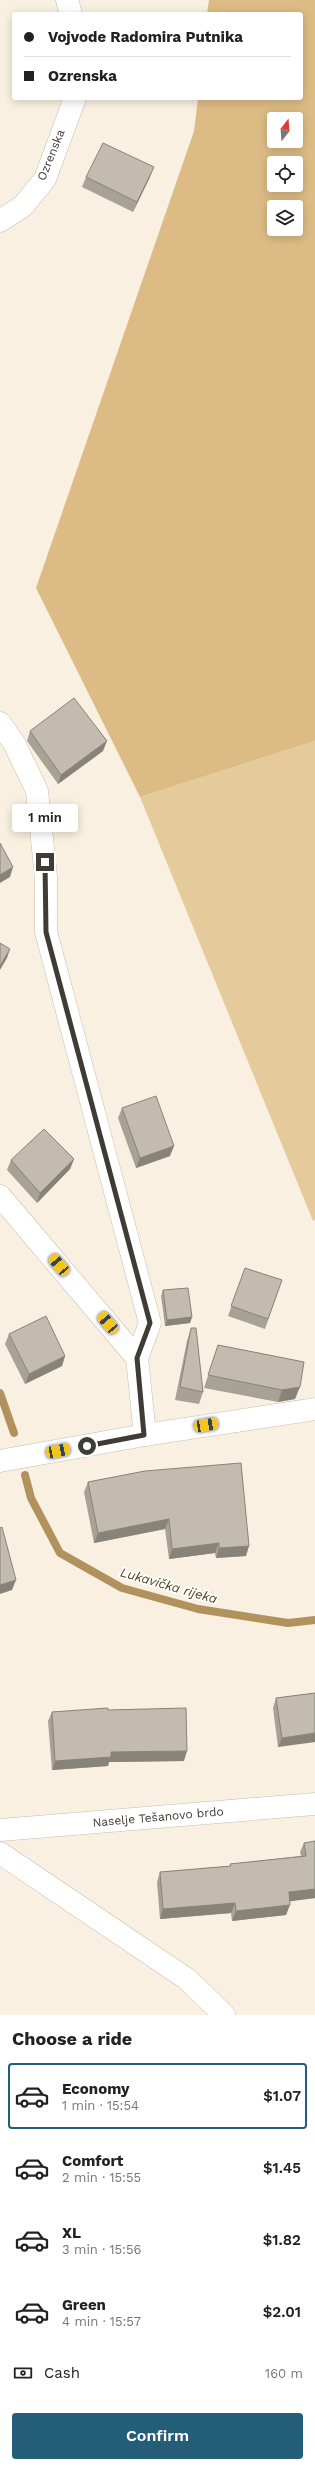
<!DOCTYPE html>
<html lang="en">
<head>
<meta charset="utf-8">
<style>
  body { margin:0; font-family:"Work Sans",sans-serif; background:#f6f6f6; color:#222; height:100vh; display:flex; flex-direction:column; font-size:15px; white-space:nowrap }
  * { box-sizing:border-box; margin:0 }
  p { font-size:13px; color:#767676 }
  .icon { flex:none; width:22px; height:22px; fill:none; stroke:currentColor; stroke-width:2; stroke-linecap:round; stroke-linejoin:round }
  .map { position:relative; height:2015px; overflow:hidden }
  .drawer { display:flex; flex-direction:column; background:#fff; flex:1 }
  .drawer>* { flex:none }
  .top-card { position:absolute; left:12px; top:12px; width:291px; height:88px; border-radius:4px; box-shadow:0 2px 10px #0003; display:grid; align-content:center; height:88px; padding:0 12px; background:#fff }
  .needle { width:26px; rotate:17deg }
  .controls { position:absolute; left:267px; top:112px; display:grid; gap:8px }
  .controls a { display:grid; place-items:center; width:36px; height:36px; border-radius:4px; background:#fff; box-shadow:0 2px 10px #0003; font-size:20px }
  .end { position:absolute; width:18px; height:18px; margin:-9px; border:5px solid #3f3b35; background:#fff; box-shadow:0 0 0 2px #fff }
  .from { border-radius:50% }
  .bubble { position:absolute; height:28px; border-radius:4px; background:#fff; box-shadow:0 2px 10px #0003; font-size:13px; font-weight:600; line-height:28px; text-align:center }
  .car { position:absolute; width:12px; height:24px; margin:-12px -6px; border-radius:5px; box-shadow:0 0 3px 1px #0007; background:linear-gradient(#f5c518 24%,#345 0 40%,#f5c518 0 76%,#345 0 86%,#f5c518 0) }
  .top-card b { display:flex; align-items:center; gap:14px; height:38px; font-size:15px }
  .top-card b+b { border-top:1px solid #e0e0e0 }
  .top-card i { width:10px; height:10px; background:#222 }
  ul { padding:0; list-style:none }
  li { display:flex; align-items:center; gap:12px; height:66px; margin:0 8px 6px; padding:0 4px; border:2px solid transparent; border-radius:4px }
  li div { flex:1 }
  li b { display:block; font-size:15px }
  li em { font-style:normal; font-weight:600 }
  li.on { border-color:#245d77 }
  li>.icon { width:36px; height:36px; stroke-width:1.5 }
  h2 { padding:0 12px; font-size:18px; line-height:48px }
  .pay { display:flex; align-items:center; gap:10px; height:44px; padding:0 12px; font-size:15px }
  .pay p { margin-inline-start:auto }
  .button { display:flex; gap:8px; margin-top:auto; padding:8px 12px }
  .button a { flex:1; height:46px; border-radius:4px; background:#245d77; color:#fff; font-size:16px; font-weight:600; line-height:46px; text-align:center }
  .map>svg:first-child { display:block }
  .green { fill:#e5ca9c }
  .forest { fill:#dcbc84; fill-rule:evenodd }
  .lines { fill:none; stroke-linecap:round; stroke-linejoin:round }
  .stream { stroke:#b1925c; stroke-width:8 }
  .minor-casing { stroke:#c6beb0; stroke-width:23 }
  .secondary-casing { stroke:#c6beb0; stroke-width:23 }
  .minor { stroke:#fff; stroke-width:22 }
  .secondary { stroke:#fff; stroke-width:22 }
  .wall { fill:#a8a195 }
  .shaded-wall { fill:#888379 }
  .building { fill:#c3bbad; stroke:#888379 }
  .route { stroke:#3f3b35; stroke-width:5 }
  .labels { text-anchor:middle; stroke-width:3.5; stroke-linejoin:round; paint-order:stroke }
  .street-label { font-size:12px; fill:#3f3b35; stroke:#fff }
  .water-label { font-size:13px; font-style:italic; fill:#553e13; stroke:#fff }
</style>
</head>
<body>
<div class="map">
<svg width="315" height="2015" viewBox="0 0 315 2015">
  <rect width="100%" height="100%" fill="#f9f0e1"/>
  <path class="green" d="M315,741V1220L313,1221L140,797Z"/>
  <path class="forest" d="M209,0H315V741L140,797L36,588L194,131L198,98H301V14H207ZM274,119H296V141H274ZM274,163H296V185H274ZM274,207H296V229H274Z"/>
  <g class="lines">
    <path class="stream" d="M0,1393L14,1433
      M25,1475L31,1498L60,1553L122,1588L198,1609L288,1623L315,1620"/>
    <g class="minor-casing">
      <path id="minor" d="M67,0L71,14
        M0,221L23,206L45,179L75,98
        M0,723L14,743L37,791L46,877V932L150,1323L137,1358
        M0,1196L137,1358L145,1435
        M0,1830L315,1804
        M0,1853L187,1979L224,2015"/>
    </g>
    <g class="secondary-casing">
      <path id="secondary" d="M0,1461L145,1435L315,1409"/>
    </g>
    <use href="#minor" class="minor"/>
    <use href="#secondary" class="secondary"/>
  </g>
  <path class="wall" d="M86,177H150L133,212L82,187Z
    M30,731L103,751L58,784L27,741Z
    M122,1108L170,1156L136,1168L118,1118Z
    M74,1159L70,1169L37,1203L7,1170L11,1160Z
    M245,1268L282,1280L265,1329L228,1316Z
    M163,1290L192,1317L190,1323L165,1326L161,1296Z
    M191,1328L203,1392L199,1404L175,1400L187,1341Z
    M9,1334L65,1356L62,1366L25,1384L5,1344Z
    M218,1345L304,1362L295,1399L278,1402L204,1388Z
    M145,1471L246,1556L216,1558L215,1553L169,1559L165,1529L94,1543L84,1492L88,1482Z
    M315,1693L278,1747L273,1708L276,1698Z
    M108,1710L184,1761L109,1762L108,1766L52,1770L48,1721L52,1712Z
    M315,1841V1898L290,1901L286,1915L232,1921L231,1913L160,1919L157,1882L160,1872L230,1866V1864L301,1856L300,1852L304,1843Z"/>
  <path class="shaded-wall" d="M154,167L150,177L133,212L137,202Z
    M107,741L103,751L58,784L61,775Z
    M13,867L10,877L0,883V875Z
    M10,949L7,958L0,970V966Z
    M174,1146L170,1156L136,1168L140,1158Z
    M74,1159L70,1169L37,1203L40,1193Z
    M192,1317L190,1323L165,1326L167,1320Z
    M65,1356L62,1366L25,1384L29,1374Z
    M300,1387L295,1399L278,1402L282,1390Z
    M169,1519L165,1529L94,1543L98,1533Z
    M219,1543L215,1553L169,1559L172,1549Z
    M249,1546L246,1556L216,1558L219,1548Z
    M16,1580L12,1590L0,1594V1585Z
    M315,1733V1742L278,1747L282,1738Z
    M187,1751L184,1761L109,1762L108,1766L52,1770L55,1761L111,1752Z
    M315,1889V1898L285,1902L289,1892Z
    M235,1903L231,1913L160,1919L163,1909Z
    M290,1905L286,1915L232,1921L236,1911Z"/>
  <path class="building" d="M103,143L154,167L137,202L86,177Z
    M74,698L107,741L61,775L30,731Z
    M0,843L13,867L0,875Z
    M0,943L10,949L0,966Z
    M156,1096L174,1146L140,1158L122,1108Z
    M44,1129L74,1159L40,1193L11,1160Z
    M245,1268L282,1280L268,1319L231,1306Z
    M188,1288L192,1317L167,1320L163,1290Z
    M46,1316L65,1356L29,1374L9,1334Z
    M191,1328H196L203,1392L180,1387Z
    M218,1345L304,1362L300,1387L282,1390L208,1375Z
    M241,1463L249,1546L219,1548V1543L172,1549L169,1519L98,1533L88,1482L145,1471Z
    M2,1527L16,1580L0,1585V1528Z
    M315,1693V1733L282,1738L276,1698Z
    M108,1708V1710L186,1708L187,1751L111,1752V1757L55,1761L52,1712Z
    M315,1841V1889L289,1892L290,1905L236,1911L235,1903L163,1909L160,1872L231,1866L230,1864L306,1856L304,1843Z"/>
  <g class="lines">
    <path class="route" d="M45,862L46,932L150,1323L137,1358L144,1435L87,1446"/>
  </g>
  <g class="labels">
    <g class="street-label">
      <text transform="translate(51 155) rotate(-68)" y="4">Ozrenska</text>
      <text transform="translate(158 1817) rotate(-5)" y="4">Naselje Tešanovo brdo</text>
    </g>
    <g class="water-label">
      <text transform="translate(169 1585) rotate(16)" y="5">Lukavička rijeka</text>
    </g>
  </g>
</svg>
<div class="controls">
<a><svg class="needle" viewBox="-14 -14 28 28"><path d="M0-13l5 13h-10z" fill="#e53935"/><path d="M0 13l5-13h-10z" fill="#767676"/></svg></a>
<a><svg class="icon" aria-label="locate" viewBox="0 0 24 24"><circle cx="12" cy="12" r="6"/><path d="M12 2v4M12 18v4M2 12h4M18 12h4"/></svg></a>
<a><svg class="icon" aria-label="layers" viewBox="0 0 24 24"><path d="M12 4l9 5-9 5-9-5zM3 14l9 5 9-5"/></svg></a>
</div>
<i class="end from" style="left:87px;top:1446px"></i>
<i class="end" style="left:45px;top:862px"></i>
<div class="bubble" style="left:12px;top:804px;width:66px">1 min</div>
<i class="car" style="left:59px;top:1265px;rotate:320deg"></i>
<i class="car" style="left:108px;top:1323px;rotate:320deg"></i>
<i class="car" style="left:206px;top:1425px;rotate:81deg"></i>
<i class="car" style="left:58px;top:1451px;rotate:79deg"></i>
<div class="top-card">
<b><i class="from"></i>Vojvode Radomira Putnika</b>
<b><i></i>Ozrenska</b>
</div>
</div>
<section class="drawer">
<h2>Choose a ride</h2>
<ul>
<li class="on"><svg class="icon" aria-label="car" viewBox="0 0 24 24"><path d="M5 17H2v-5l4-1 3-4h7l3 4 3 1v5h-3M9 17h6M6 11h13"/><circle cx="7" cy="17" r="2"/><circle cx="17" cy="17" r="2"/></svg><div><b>Economy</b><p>1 min · 15:54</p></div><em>$1.07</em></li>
<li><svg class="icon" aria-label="car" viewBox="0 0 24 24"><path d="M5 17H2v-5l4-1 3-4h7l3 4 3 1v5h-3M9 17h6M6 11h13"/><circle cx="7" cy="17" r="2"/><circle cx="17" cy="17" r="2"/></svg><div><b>Comfort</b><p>2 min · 15:55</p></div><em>$1.45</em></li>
<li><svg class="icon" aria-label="car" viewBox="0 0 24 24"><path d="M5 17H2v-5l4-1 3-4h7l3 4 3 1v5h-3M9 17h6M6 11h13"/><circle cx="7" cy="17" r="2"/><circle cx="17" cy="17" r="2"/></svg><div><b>XL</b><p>3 min · 15:56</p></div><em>$1.82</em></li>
<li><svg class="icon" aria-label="car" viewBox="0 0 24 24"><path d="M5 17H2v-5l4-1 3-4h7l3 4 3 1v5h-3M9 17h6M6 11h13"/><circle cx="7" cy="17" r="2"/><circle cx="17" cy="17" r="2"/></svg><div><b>Green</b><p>4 min · 15:57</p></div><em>$2.01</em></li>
</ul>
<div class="pay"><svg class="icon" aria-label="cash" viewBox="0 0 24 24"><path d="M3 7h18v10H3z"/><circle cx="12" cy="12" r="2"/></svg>Cash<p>160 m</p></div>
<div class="button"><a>Confirm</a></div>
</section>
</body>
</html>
